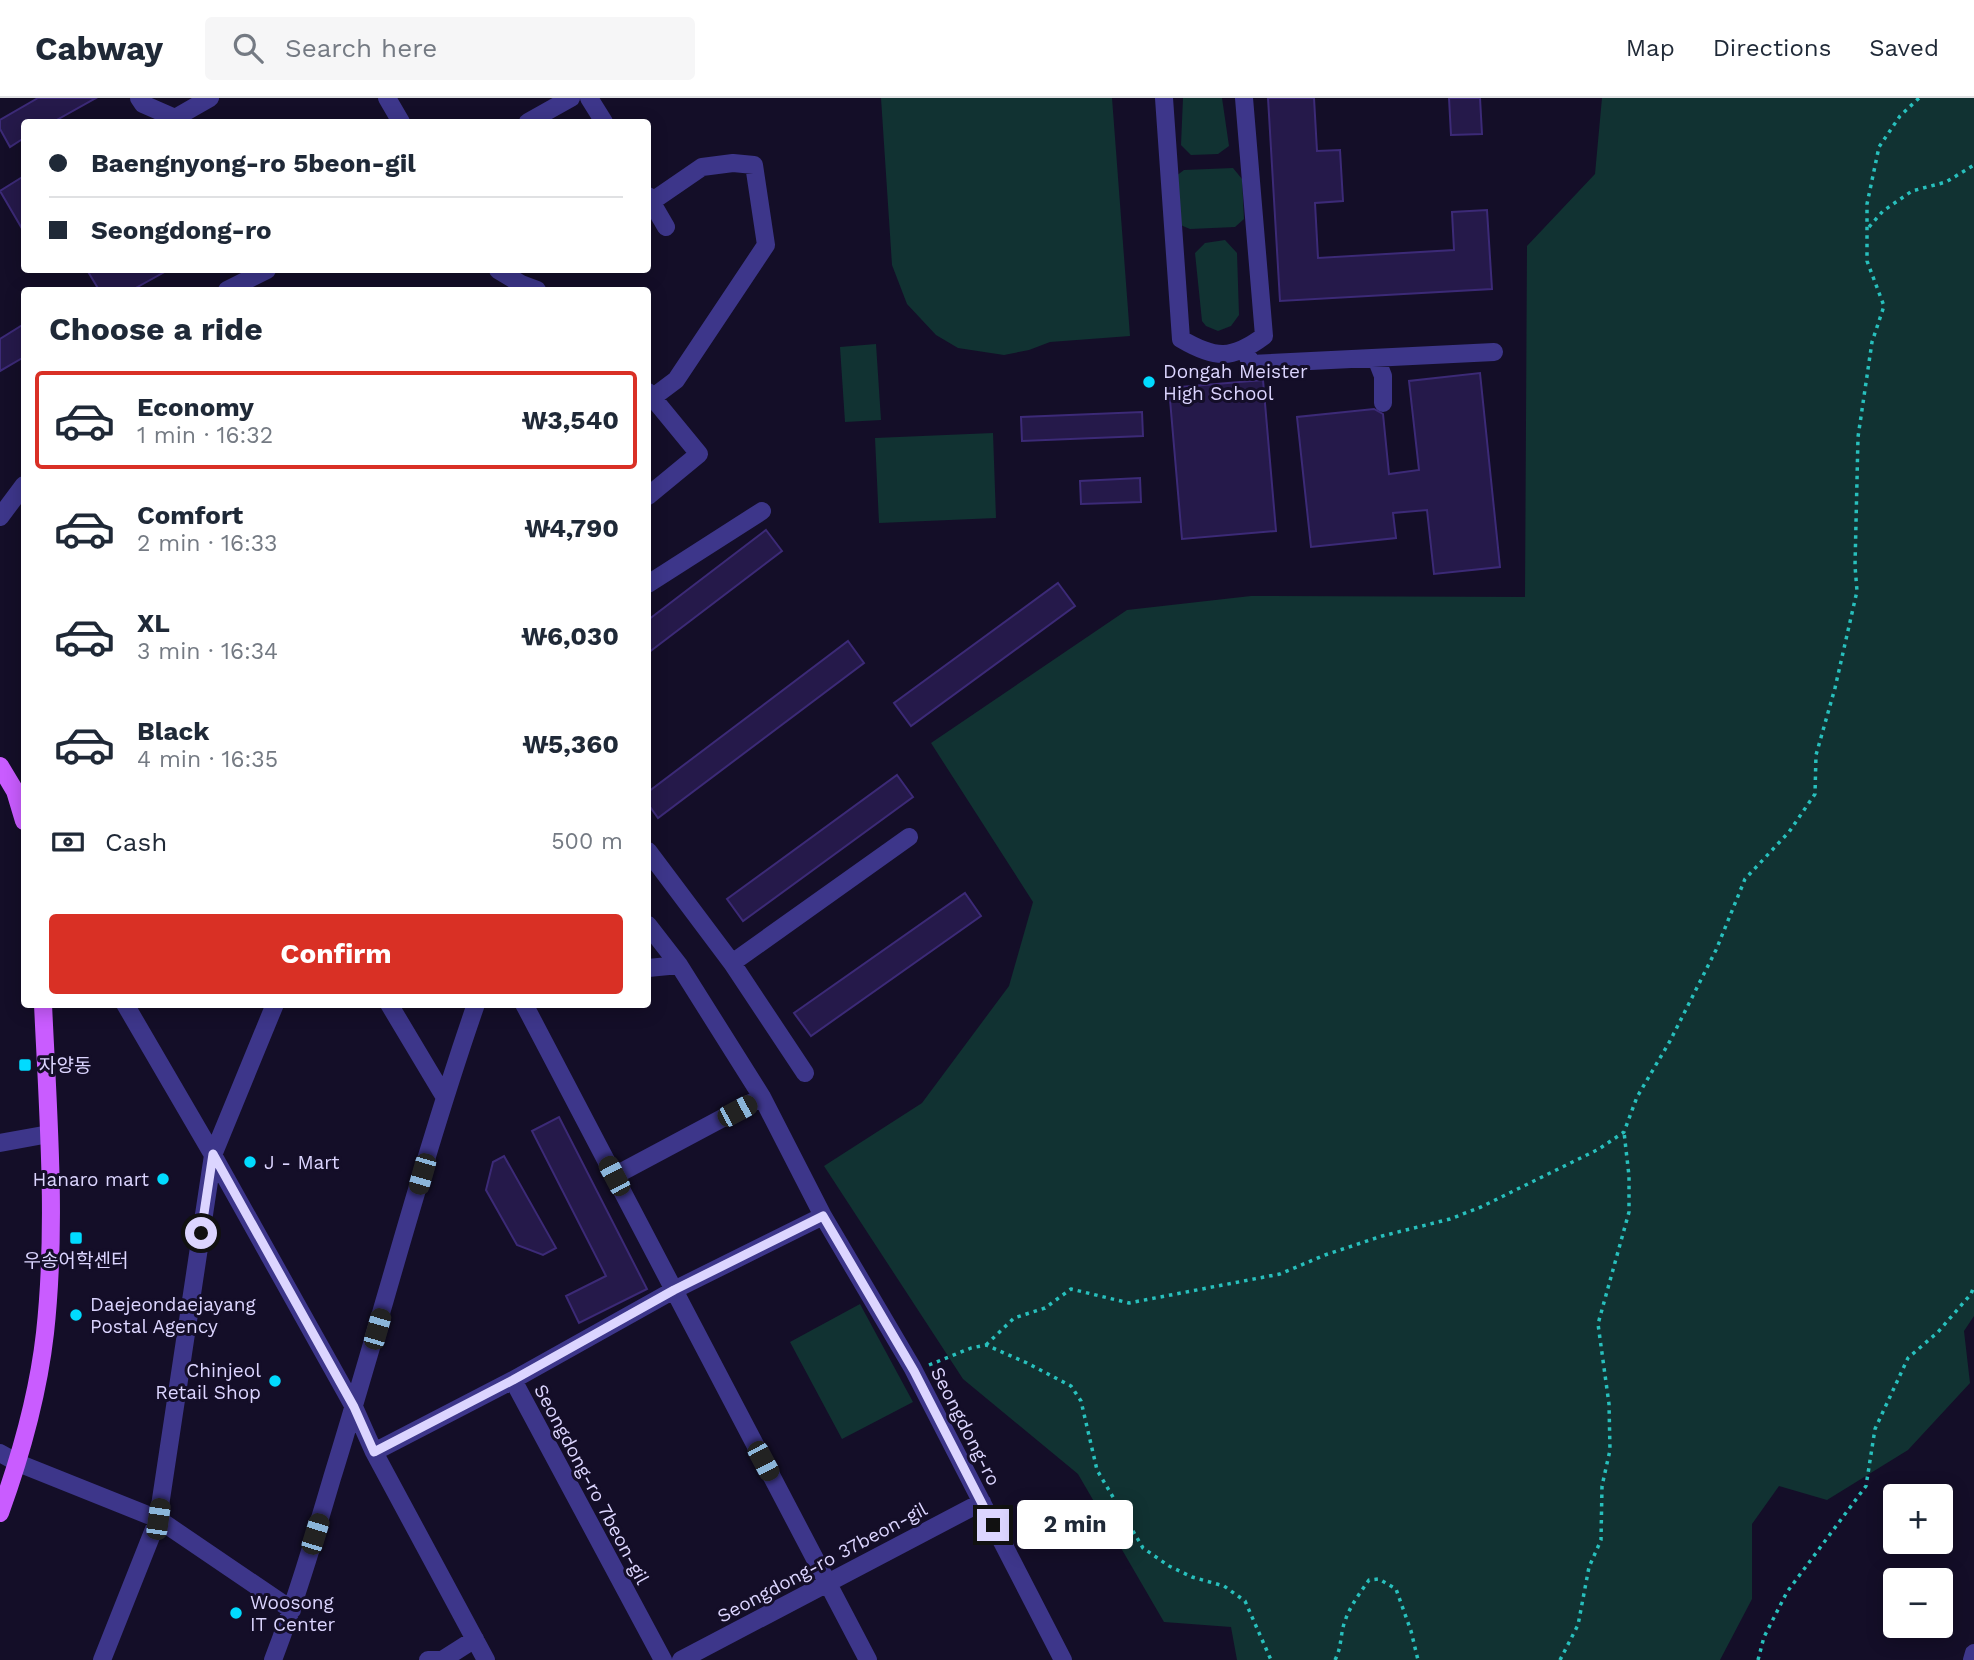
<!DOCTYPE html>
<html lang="en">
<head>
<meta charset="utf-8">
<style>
  body { margin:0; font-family:"Work Sans","Noto Sans KR",sans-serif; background:#f6f6f7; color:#1f2937; height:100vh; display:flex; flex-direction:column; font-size:26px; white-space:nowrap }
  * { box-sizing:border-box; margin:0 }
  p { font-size:23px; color:#747a83 }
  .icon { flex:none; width:38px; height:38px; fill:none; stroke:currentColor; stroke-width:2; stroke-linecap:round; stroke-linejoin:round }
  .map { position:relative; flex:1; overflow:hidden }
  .sheet { position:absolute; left:21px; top:189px; width:630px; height:721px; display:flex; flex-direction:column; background:#fff; border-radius:7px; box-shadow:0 4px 18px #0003 }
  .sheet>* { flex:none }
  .top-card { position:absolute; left:21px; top:21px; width:630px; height:154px; border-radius:7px; box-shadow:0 4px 18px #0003; display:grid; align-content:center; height:154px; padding:0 28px; background:#fff }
  .controls { position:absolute; left:1883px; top:1386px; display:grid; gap:14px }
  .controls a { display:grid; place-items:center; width:70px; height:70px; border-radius:7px; background:#fff; box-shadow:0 4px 18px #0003; font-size:35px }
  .end { position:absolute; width:32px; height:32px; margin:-16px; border:9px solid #dcd5ff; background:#111; box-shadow:0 0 0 4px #111 }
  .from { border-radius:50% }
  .bubble { position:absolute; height:49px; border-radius:7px; background:#fff; box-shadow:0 4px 18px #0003; font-size:23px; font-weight:700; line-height:49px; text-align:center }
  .car { position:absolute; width:21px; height:42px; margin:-21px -10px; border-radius:9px; box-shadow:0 0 5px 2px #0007; background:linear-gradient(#222 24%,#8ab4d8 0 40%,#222 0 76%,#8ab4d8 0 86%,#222 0) }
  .top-card b { display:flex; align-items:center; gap:24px; height:66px; font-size:26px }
  .top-card b+b { border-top:2px solid #e0e1e3 }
  .top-card i { width:18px; height:18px; background:#1f2937 }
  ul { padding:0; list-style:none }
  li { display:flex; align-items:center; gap:21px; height:98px; margin:0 14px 10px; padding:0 14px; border:4px solid transparent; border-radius:7px }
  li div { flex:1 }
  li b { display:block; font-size:26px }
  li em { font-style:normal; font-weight:700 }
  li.on { border-color:#d93025 }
  li>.icon { width:63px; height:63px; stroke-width:1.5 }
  h2 { padding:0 28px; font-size:32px; line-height:84px }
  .pay { display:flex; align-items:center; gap:18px; height:77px; padding:0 28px; font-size:26px }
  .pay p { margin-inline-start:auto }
  .cta { display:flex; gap:14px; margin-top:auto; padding:14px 28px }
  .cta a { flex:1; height:80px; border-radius:7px; background:#d93025; color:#fff; font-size:28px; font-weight:700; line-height:80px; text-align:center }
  header { display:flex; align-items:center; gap:42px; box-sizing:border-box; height:98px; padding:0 35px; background:#fff; border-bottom:2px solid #e0e1e3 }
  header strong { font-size:33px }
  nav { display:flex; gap:38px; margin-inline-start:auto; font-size:24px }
  .search { width:490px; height:63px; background:#f6f6f7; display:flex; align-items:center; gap:18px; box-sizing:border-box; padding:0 24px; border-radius:7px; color:#747a83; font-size:26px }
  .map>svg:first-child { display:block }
  .green { fill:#113232 }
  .building { fill:#25194a; stroke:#3c2a77; stroke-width:2 }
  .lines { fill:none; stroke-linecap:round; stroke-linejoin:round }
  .path { stroke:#28c0bd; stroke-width:3.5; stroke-dasharray:3.5 5; stroke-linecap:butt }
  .minor { stroke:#3d368a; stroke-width:18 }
  .major { stroke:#c95cff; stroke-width:18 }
  .route { stroke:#dcd5ff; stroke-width:9 }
  .poi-dot { fill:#01dbff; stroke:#140e28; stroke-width:2.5 }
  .labels { text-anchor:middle; stroke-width:6; stroke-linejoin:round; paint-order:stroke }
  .poi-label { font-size:19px; fill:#dcd5ff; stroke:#140e28; text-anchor:start }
  .street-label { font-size:19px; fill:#dcd5ff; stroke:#140e28 }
</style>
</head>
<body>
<header>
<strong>Cabway</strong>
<div class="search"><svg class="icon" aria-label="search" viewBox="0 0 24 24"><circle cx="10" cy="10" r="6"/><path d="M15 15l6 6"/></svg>Search here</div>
<nav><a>Map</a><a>Directions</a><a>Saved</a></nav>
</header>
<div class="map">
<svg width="1974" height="1562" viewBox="0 0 1974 1562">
  <rect width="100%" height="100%" fill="#140e28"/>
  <path class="green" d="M881,0H1112L1130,238L1050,244L1029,252L1004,257L958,250L936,237L907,206L892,167Z
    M1183,0H1222L1229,48L1218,56L1191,57L1181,47Z
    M1602,0H1974V1218L1964,1233L1970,1285L1908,1352L1827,1402L1779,1388L1752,1426V1501L1720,1562H1237L1231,1529L1164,1524L1078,1376L963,1281L824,1068L922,1005L1009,888L1033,804L931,645L1127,512L1251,498L1525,499L1527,148L1595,76Z
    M1233,70L1242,81L1244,121L1235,129L1190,131L1178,126L1176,78L1184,72Z
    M1225,142L1237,155L1239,217L1231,228L1218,233L1206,228L1202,223L1195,155L1205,145Z
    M876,246L881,322L845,324L840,249Z
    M993,335L996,420L879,425L875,340Z
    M860,1206L913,1304L842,1341L790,1244Z"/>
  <path class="building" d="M38,0H96L53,24H24V40L10,49L0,31V22Z
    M1268,0H1314L1317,53L1340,52L1343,103L1315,105L1318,160L1454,152L1452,114L1487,112L1492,191L1280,203Z
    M1449,0H1480L1482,36L1451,37Z
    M24,78V134L0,93Z
    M87,172H168L132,192H99Z
    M24,226V259L0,273V241Z
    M1480,275L1500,469L1434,476L1427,412L1393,415L1396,440L1311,449L1297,319L1374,311L1383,316L1389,376L1419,372L1409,283Z
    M1263,282L1276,433L1182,441L1169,290Z
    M1142,314L1143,338L1022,343L1021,319Z
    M1140,380L1141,404L1081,406L1080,383Z
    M766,432L782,453L648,555V522Z
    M1058,485L1075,508L911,628L894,605Z
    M848,543L864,565L658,720L648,706V694Z
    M897,677L913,699L743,823L727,801Z
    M965,795L981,818L811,938L794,915Z
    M559,1019L647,1191L579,1225L566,1198L606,1178L532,1033Z
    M504,1058L556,1150L543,1157L517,1147L486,1092L493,1064Z"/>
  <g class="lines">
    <path class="path" d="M1869,129L1883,113L1912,93L1946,84L1974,67
      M986,1247L1014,1220L1045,1210L1071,1191L1129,1205L1280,1176L1325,1157L1382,1138L1450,1121L1481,1109L1599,1051L1624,1034L1637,999L1670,943L1716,852L1745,781L1789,734L1815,696L1816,657L1835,590L1857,493L1855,468L1858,339L1872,244L1884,208L1867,163V106L1879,49L1900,18L1919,0
      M929,1267L971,1250L986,1247L1027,1265L1071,1288L1081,1303L1097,1372L1143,1450L1169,1468L1192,1479L1224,1488L1245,1503L1271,1562
      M1335,1562C1342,1549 1340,1536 1345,1523C1350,1508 1360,1495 1369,1482L1379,1481L1396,1491L1411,1533L1418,1562
      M1560,1562L1578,1527L1589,1469L1601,1442L1602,1388L1610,1352L1609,1306L1598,1226L1629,1114V1078L1624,1034
      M1758,1562L1764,1539L1787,1494L1866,1388L1875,1331L1908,1260L1938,1234L1971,1196L1974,1188"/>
    <path class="minor" d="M139,0L143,6L175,20
      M387,0L401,24
      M589,0L604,24
      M1164,0L1181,241C1215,261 1232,262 1264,238L1244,0
      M175,20L210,0
      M528,24L571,0
      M648,98L666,129
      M651,104L702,69L733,65L754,67L766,147L676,282L652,300
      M498,172L521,186L537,192
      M227,192L267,172
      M1245,252L1251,266L1494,254
      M1376,260L1383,278V305
      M648,294L699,356L648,398
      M0,419L24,387
      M648,486L762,413
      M648,753L732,865L805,975
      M648,827L679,867L762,999L823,1118L912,1269L1063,1562
      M732,865L909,739
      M648,870L679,867
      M125,906L213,1057L354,1309L374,1354L486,1562
      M389,906L444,998
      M524,906L868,1562
      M0,1045L49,1036
      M614,1078L762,999
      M513,1282L663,1562
      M374,1354L513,1282L674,1192L823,1118
      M0,1355L18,1365L158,1421L292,1512
      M102,1562L158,1421L213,1057L275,906
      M273,1562C296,1502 314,1441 332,1380C381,1222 422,1062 476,906
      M428,1562H442L475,1541
      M681,1562L982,1404
      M1972,1562L1974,1555"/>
    <path class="major" d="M0,668L15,693L24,723
      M0,1415C21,1357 38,1297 45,1235C57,1126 48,1016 43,906"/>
  </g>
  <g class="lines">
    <path class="route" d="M201,1135L213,1056L354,1309L374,1354L513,1282L674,1192L823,1118L914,1273L993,1427"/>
  </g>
  <g class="poi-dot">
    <circle cx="1149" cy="284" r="7"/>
    <rect x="18" y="960" width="14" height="14" rx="3.5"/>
    <circle cx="250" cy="1064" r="7"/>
    <circle cx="163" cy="1081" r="7"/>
    <rect x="69" y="1133" width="14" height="14" rx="3.5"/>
    <circle cx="76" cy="1217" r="7"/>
    <circle cx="275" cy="1283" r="7"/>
    <circle cx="236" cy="1515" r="7"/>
  </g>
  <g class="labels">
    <g class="poi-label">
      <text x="1163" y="280">Dongah Meister<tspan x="1163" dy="22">High School</tspan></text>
      <text x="39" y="974">자양동</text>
      <text x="264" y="1071">J - Mart</text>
      <text x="149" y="1088" text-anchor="end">Hanaro mart</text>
      <text x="76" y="1169" text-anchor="middle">우송어학센터</text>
      <text x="90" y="1213">Daejeondaejayang<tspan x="90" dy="22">Postal Agency</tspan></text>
      <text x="261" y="1279" text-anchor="end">Chinjeol<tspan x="261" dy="22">Retail Shop</tspan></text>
      <text x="250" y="1511">Woosong<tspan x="250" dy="22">IT Center</tspan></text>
    </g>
    <g class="street-label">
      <text transform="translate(966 1328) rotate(63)" y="7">Seongdong-ro</text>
      <text transform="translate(592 1386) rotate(62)" y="7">Seongdong-ro 7beon-gil</text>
      <text transform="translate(822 1464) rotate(-28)" y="7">Seongdong-ro 37beon-gil</text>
    </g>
  </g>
</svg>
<div class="controls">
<a>+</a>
<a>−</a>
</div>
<i class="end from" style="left:201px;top:1135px"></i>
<i class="end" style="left:993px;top:1427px"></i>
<div class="bubble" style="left:1017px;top:1402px;width:116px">2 min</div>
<i class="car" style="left:737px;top:1013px;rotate:62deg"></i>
<i class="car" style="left:422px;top:1076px;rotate:196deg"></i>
<i class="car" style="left:614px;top:1078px;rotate:332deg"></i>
<i class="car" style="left:377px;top:1231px;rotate:16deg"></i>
<i class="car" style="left:763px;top:1363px;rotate:152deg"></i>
<i class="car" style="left:158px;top:1421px;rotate:8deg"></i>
<i class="car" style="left:315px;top:1436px;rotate:17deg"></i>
<div class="top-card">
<b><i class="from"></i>Baengnyong-ro 5beon-gil</b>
<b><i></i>Seongdong-ro</b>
</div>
<section class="sheet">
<h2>Choose a ride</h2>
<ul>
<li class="on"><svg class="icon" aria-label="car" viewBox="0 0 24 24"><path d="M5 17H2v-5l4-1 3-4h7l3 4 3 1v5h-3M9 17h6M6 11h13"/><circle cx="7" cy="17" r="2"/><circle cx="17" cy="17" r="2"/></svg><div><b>Economy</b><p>1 min · 16:32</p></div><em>₩3,540</em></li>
<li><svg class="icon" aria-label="car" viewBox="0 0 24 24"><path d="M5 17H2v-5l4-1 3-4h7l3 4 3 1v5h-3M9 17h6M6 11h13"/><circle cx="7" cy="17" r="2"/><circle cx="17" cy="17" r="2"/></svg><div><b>Comfort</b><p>2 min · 16:33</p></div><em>₩4,790</em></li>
<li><svg class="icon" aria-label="car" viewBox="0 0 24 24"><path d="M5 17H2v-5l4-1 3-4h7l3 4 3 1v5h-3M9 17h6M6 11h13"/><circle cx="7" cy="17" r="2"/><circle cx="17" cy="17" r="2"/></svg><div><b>XL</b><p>3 min · 16:34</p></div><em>₩6,030</em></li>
<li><svg class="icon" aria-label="car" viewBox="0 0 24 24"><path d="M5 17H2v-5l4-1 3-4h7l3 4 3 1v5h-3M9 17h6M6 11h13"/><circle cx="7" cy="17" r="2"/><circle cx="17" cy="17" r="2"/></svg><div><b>Black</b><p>4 min · 16:35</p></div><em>₩5,360</em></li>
</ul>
<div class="pay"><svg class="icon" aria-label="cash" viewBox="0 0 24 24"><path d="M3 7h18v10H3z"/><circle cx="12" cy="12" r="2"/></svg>Cash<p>500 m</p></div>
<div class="cta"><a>Confirm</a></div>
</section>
</div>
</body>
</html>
